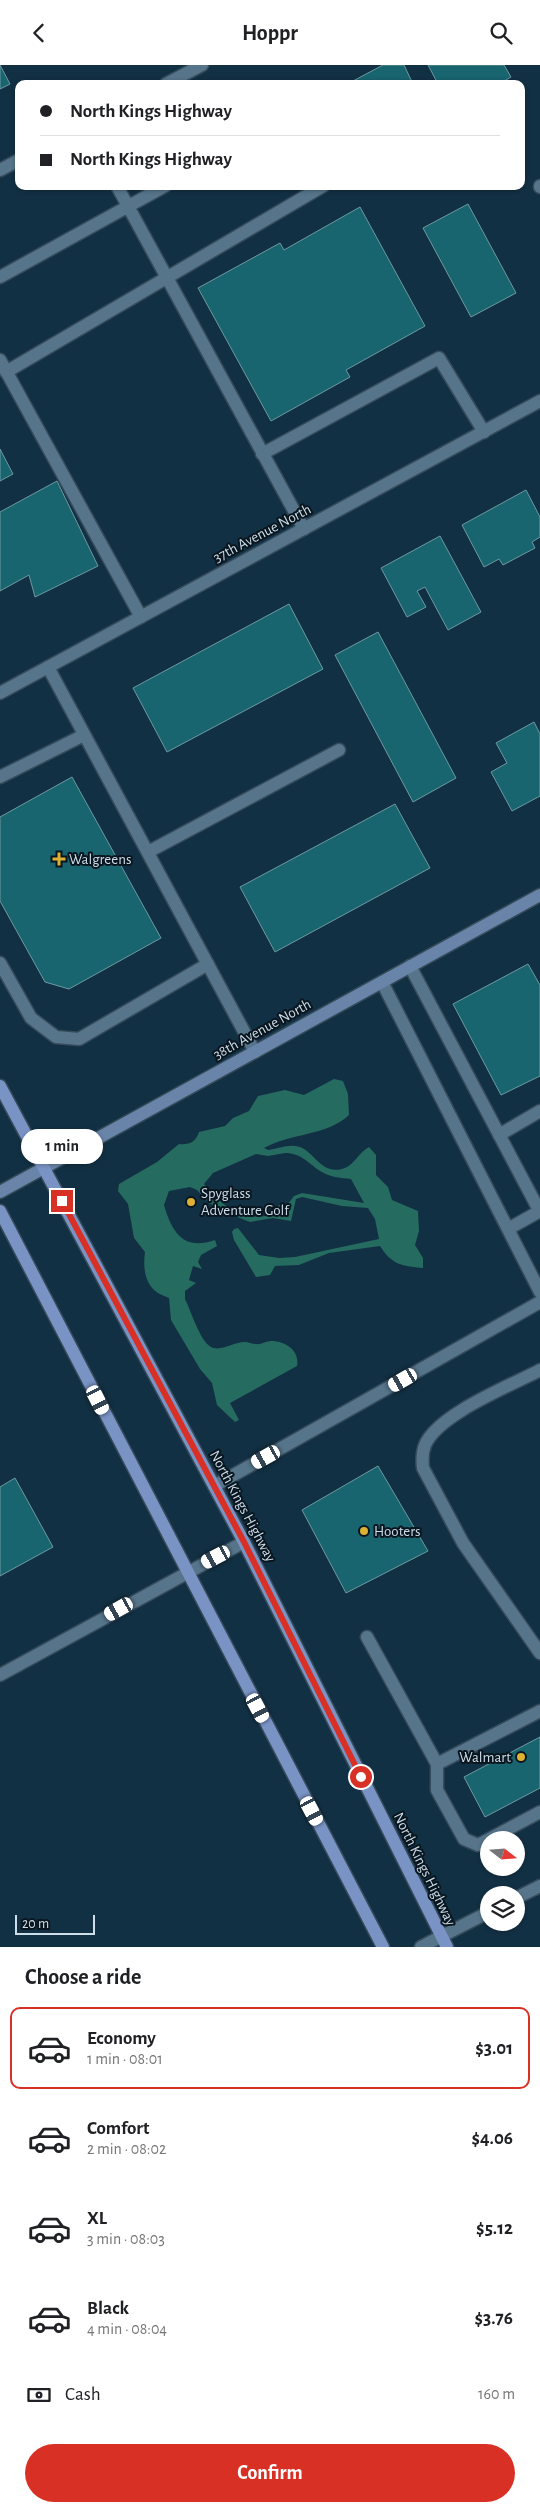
<!DOCTYPE html>
<html lang="en">
<head>
<meta charset="utf-8">
<style>
  body { margin:0; font-family:"Alegreya Sans",sans-serif; background:#f6f6f6; color:#202124; height:100vh; display:flex; flex-direction:column; font-size:19px; white-space:nowrap }
  * { box-sizing:border-box; margin:0 }
  p { font-size:16px; color:#757577 }
  .icon { flex:none; width:28px; height:28px; fill:none; stroke:currentColor; stroke-width:2; stroke-linecap:round; stroke-linejoin:round }
  .map { position:relative; height:1882px; overflow:hidden }
  .panel { display:flex; flex-direction:column; background:#fff; flex:1 }
  .panel>* { flex:none }
  .guide { position:absolute; left:15px; top:15px; width:510px; height:110px; border-radius:10px; box-shadow:0 1px 4px #0004; display:grid; align-content:center; height:110px; padding:0 25px; background:#fff }
  .needle { width:32px; rotate:107deg }
  .fabs { position:absolute; left:480px; top:1766px; display:grid; gap:10px }
  .fabs a { display:grid; place-items:center; width:45px; height:45px; border-radius:50%; background:#fff; box-shadow:0 1px 4px #0004; font-size:25px }
  .scale { position:absolute; left:15px; bottom:12px; width:80px; box-sizing:border-box; padding-left:5px; border:2px solid #cddeea; border-top:0; font-size:14px; line-height:18px; white-space:nowrap; color:#cddeea; -webkit-text-stroke:4px #0a161f; paint-order:stroke }
  .end { position:absolute; width:22px; height:22px; margin:-11px; border:6px solid #d93025; background:#fff; box-shadow:0 0 0 2px #fff }
  .from { border-radius:50% }
  .bubble { position:absolute; height:35px; border-radius:18px; background:#fff; box-shadow:0 1px 4px #0004; font-size:16px; font-weight:700; line-height:35px; text-align:center }
  .car { position:absolute; width:15px; height:30px; margin:-15px -8px; border-radius:6px; box-shadow:0 0 4px 1px #0007; background:linear-gradient(#fff 24%,#345 0 40%,#fff 0 76%,#345 0 86%,#fff 0) }
  .guide b { display:flex; align-items:center; gap:18px; height:48px; font-size:19px }
  .guide b+b { border-top:1px solid #e0e0e0 }
  .guide i { width:12px; height:12px; background:#202124 }
  ul { padding:0; list-style:none }
  li { display:flex; align-items:center; gap:15px; height:82px; margin:0 10px 8px; padding:0 15px; border:2px solid transparent; border-radius:10px }
  li div { flex:1 }
  li b { display:block; font-size:19px }
  li em { font-style:normal; font-weight:700 }
  li.active { border-color:#d93025 }
  li>.icon { width:45px; height:45px; stroke-width:1.5 }
  h2 { padding:0 25px; font-size:22px; line-height:60px }
  .pay { display:flex; align-items:center; gap:12px; height:55px; padding:0 25px; font-size:19px }
  .pay p { margin-inline-start:auto }
  .primary-button { display:flex; gap:10px; margin-top:auto; padding:10px 25px }
  .primary-button a { flex:1; height:58px; border-radius:30px; background:#d93025; color:#fff; font-size:20px; font-weight:700; line-height:58px; text-align:center }
  header { display:flex; justify-content:space-between; align-items:center; height:65px; padding:0 25px; background:#fff; font-size:22px; font-weight:700 }
  .map>svg:first-child { display:block }
  .water { fill:#256b5f; fill-rule:evenodd }
  .building { fill:#18646f; stroke:#6d9aa2 }
  .lines { fill:none; stroke-linecap:round; stroke-linejoin:round }
  .service-casing { stroke:#354b5b; stroke-width:15 }
  .minor-casing { stroke:#354b5b; stroke-width:15 }
  .secondary-casing { stroke:#354b5b; stroke-width:15 }
  .primary-casing { stroke:#354b5b; stroke-width:15 }
  .service { stroke:#56758b; stroke-width:12 }
  .minor { stroke:#56758b; stroke-width:12 }
  .secondary { stroke:#6884a8; stroke-width:12 }
  .primary { stroke:#7a93c5; stroke-width:12 }
  .route { stroke:#d93025; stroke-width:6 }
  .poi-dot { fill:#ddb133; stroke:#0a161f; stroke-width:2 }
  .labels { text-anchor:middle; stroke-width:4; stroke-linejoin:round; paint-order:stroke }
  .street-label { font-size:15px; fill:#cddeea; stroke:#0a161f }
  .poi-label { font-size:15px; fill:#cddeea; stroke:#0a161f; text-anchor:start }
</style>
</head>
<body>
<header><svg class="icon" aria-label="back" viewBox="0 0 24 24"><path d="M15 5l-7 7 7 7"/></svg>Hoppr<svg class="icon" aria-label="search" viewBox="0 0 24 24"><circle cx="10" cy="10" r="6"/><path d="M15 15l6 6"/></svg></header>
<div class="map">
<svg width="540" height="1882" viewBox="0 0 540 1882">
  <rect width="100%" height="100%" fill="#123043"/>
  <path class="water" d="M334,1014L343,1016L348,1029L349,1050C327,1071 290,1068 264,1083L268,1085C277,1084 286,1080 295,1081C313,1082 319,1110 342,1104C354,1101 358,1088 369,1082L376,1090V1110L388,1122L392,1135L418,1146L419,1166L415,1180L423,1193V1203C402,1201 392,1200 380,1181L329,1188L299,1200L275,1201L270,1210L256,1212L234,1175L232,1167L234,1164L238,1163L259,1190L279,1193L295,1192L379,1174L375,1154L368,1143L342,1141L302,1132L296,1134L291,1156L273,1153L250,1157L229,1149L209,1138L197,1125L190,1122L169,1126L164,1140C172,1168 184,1186 215,1175L217,1181L201,1190L198,1197L202,1204L193,1201L189,1215L196,1218L185,1226V1234C191,1246 200,1276 211,1282C221,1287 233,1277 245,1277C248,1277 252,1279 256,1279C261,1280 266,1276 271,1276C286,1276 300,1286 297,1301L230,1338L239,1355L235,1357L217,1340L212,1318L200,1304L171,1255L169,1233C165,1231 161,1230 158,1228C144,1219 143,1201 145,1187L134,1173L128,1139L118,1126L119,1119L157,1097L179,1079C189,1080 196,1077 199,1067L225,1061L233,1053L249,1046L258,1031L285,1025L304,1030ZM285,1088C301,1088 308,1098 320,1106C330,1112 340,1113 351,1114L364,1138L302,1128L294,1131L288,1139L279,1140L270,1150C240,1157 222,1140 204,1119L213,1108L256,1089L268,1091Z"/>
  <path class="building" d="M0,0L10,19L0,24Z
    M383,0H404L413,19H355L353,16Z
    M428,0H504L511,12L499,19H438Z
    M468,139L516,228L471,252L423,163Z
    M360,142L425,261L346,305L350,312L271,356L198,223L280,178L284,185Z
    M0,384L13,409L0,416Z
    M57,416L98,501L35,532L29,510L0,526V447Z
    M526,425L540,452V472L532,477L535,483L503,500L499,494L484,502L462,460Z
    M440,471L481,547L448,565L425,522L417,526L426,542L407,552L381,503Z
    M289,539L323,604L167,687L133,623Z
    M378,567L456,713L413,737L335,590Z
    M534,657L540,669V731L512,746L491,707L507,698L496,678Z
    M72,712L161,873L69,924L45,917L0,836V752Z
    M395,739L430,803L275,887L240,822Z
    M528,899L540,920V1011L501,1030L453,939Z
    M378,1401L428,1486L346,1528L302,1445Z
    M15,1413L53,1482L0,1511V1422Z
    M540,1672V1723L485,1752L464,1712Z"/>
  <g class="lines">
    <g class="service-casing">
      <path id="service" d="M117,121L304,464
        M540,121V122
        M0,212L165,121
        M0,295L141,552
        M6,307L323,121
        M262,389L439,293L484,367
        M48,602L255,987
        M0,712L84,670
        M148,787L339,685
        M0,898L31,953L56,972L79,974L208,899
        M410,901L540,1147
        M382,917L540,1227
        M499,1070L540,1046
        M508,1164L540,1146
        M540,1305C510,1321 438,1349 425,1380C422,1388 422,1395 423,1403L463,1478L540,1588
        M214,1421L540,1237
        M367,1572L437,1699V1725L464,1774L478,1780L540,1747
        M437,1699L540,1646
        M516,1833L540,1821
        M440,1872L489,1847"/>
    </g>
    <g class="minor-casing">
      <path id="minor" d="M166,19L202,0
        M0,105L19,95
        M0,628L540,336
        M0,1610L244,1477
        M421,1882L440,1872"/>
    </g>
    <g class="secondary-casing">
      <path id="secondary" d="M0,1127L540,830"/>
    </g>
    <g class="primary-casing">
      <path id="primary" d="M0,1021L244,1477L447,1882
        M0,1146L383,1882"/>
    </g>
    <use href="#service" class="service"/>
    <use href="#minor" class="minor"/>
    <use href="#secondary" class="secondary"/>
    <use href="#primary" class="primary"/>
  </g>
  <g class="lines">
    <path class="route" d="M62,1136L244,1477L361,1712"/>
  </g>
  <g class="poi-dot">
    <path d="M56.5 786.5h5v5h5v5h-5v5h-5v-5h-5v-5h5z"/>
    <circle cx="191" cy="1137" r="5"/>
    <circle cx="364" cy="1466" r="5"/>
    <circle cx="521" cy="1692" r="5"/>
  </g>
  <g class="labels">
    <g class="street-label">
      <text transform="translate(262 468) rotate(-28)" y="5">37th Avenue North</text>
      <text transform="translate(262 964) rotate(-29)" y="5">38th Avenue North</text>
      <text transform="translate(243 1441) rotate(62)" y="5">North Kings Highway</text>
      <text transform="translate(425 1804) rotate(64)" y="5">North Kings Highway</text>
    </g>
    <g class="poi-label">
      <text x="69" y="799">Walgreens</text>
      <text x="201" y="1133">Spyglass<tspan x="201" dy="17">Adventure Golf</tspan></text>
      <text x="374" y="1471">Hooters</text>
      <text x="511" y="1697" text-anchor="end">Walmart</text>
    </g>
  </g>
</svg>
<div class="fabs">
<a><svg class="needle" viewBox="-14 -14 28 28"><path d="M0-13l5 13h-10z" fill="#e53935"/><path d="M0 13l5-13h-10z" fill="#757577"/></svg></a>
<a><svg class="icon" aria-label="layers" viewBox="0 0 24 24"><path d="M12 4l9 5-9 5-9-5zM3 14l9 5 9-5"/></svg></a>
</div>
<div class="scale">20 m</div>
<i class="end from" style="left:361px;top:1712px"></i>
<i class="end" style="left:62px;top:1136px"></i>
<div class="bubble" style="left:21px;top:1064px;width:82px">1 min</div>
<i class="car" style="left:403px;top:1315px;rotate:240deg"></i>
<i class="car" style="left:98px;top:1335px;rotate:153deg"></i>
<i class="car" style="left:266px;top:1392px;rotate:241deg"></i>
<i class="car" style="left:216px;top:1492px;rotate:242deg"></i>
<i class="car" style="left:119px;top:1544px;rotate:241deg"></i>
<i class="car" style="left:258px;top:1643px;rotate:152deg"></i>
<i class="car" style="left:312px;top:1746px;rotate:152deg"></i>
<div class="guide">
<b><i class="from"></i>North Kings Highway</b>
<b><i></i>North Kings Highway</b>
</div>
</div>
<section class="panel">
<h2>Choose a ride</h2>
<ul>
<li class="active"><svg class="icon" aria-label="car" viewBox="0 0 24 24"><path d="M5 17H2v-5l4-1 3-4h7l3 4 3 1v5h-3M9 17h6M6 11h13"/><circle cx="7" cy="17" r="2"/><circle cx="17" cy="17" r="2"/></svg><div><b>Economy</b><p>1 min · 08:01</p></div><em>$3.01</em></li>
<li><svg class="icon" aria-label="car" viewBox="0 0 24 24"><path d="M5 17H2v-5l4-1 3-4h7l3 4 3 1v5h-3M9 17h6M6 11h13"/><circle cx="7" cy="17" r="2"/><circle cx="17" cy="17" r="2"/></svg><div><b>Comfort</b><p>2 min · 08:02</p></div><em>$4.06</em></li>
<li><svg class="icon" aria-label="car" viewBox="0 0 24 24"><path d="M5 17H2v-5l4-1 3-4h7l3 4 3 1v5h-3M9 17h6M6 11h13"/><circle cx="7" cy="17" r="2"/><circle cx="17" cy="17" r="2"/></svg><div><b>XL</b><p>3 min · 08:03</p></div><em>$5.12</em></li>
<li><svg class="icon" aria-label="car" viewBox="0 0 24 24"><path d="M5 17H2v-5l4-1 3-4h7l3 4 3 1v5h-3M9 17h6M6 11h13"/><circle cx="7" cy="17" r="2"/><circle cx="17" cy="17" r="2"/></svg><div><b>Black</b><p>4 min · 08:04</p></div><em>$3.76</em></li>
</ul>
<div class="pay"><svg class="icon" aria-label="cash" viewBox="0 0 24 24"><path d="M3 7h18v10H3z"/><circle cx="12" cy="12" r="2"/></svg>Cash<p>160 m</p></div>
<div class="primary-button"><a>Confirm</a></div>
</section>
</body>
</html>
